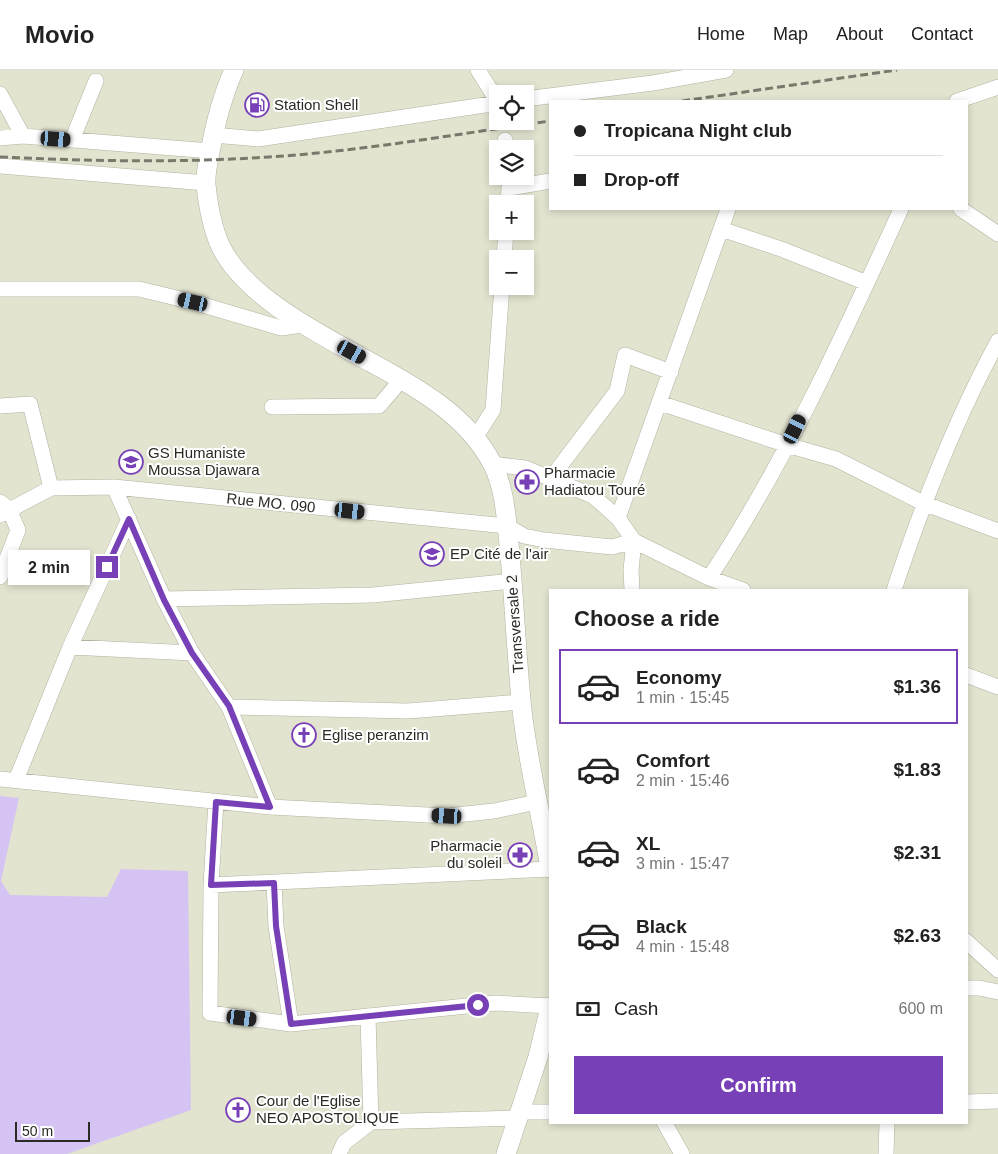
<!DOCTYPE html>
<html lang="en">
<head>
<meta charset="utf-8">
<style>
  body { margin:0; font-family:Arial,sans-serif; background:#f6f6f6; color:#222; height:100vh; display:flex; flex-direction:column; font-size:19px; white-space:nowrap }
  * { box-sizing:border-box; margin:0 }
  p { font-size:16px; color:#767676 }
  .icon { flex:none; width:28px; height:28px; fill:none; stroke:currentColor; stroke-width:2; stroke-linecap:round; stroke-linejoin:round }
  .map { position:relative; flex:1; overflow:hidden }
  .drawer { position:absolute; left:549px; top:519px; width:419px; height:535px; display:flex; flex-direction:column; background:#fff; border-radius:0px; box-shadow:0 2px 8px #0003 }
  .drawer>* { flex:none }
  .top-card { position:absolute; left:549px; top:30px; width:419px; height:110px; border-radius:0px; box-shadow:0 2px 8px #0003; display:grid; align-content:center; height:110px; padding:0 25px; background:#fff }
  .tools { position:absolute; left:489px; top:15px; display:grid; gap:10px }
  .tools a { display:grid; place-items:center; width:45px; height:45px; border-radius:0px; background:#fff; box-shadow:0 2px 8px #0003; font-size:25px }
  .scale { position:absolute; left:15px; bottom:12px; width:75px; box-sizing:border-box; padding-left:5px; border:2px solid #2a2b23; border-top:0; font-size:14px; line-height:18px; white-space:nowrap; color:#2a2b23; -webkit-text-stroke:4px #fff; paint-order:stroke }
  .end { position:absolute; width:22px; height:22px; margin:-11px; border:6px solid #7740b6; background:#fff; box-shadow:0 0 0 2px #fff }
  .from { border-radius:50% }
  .bubble { position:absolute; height:35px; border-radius:0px; background:#fff; box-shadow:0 2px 8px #0003; font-size:16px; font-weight:600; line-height:35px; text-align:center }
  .car { position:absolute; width:15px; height:30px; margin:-15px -8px; border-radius:6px; box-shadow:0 0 4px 1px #0007; background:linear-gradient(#222 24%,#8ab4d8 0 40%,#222 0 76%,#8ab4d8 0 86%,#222 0) }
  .top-card b { display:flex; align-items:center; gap:18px; height:48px; font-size:19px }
  .top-card b+b { border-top:1px solid #e0e0e0 }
  .top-card i { width:12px; height:12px; background:#222 }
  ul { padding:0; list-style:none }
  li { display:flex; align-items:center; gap:15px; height:75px; margin:0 10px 8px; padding:0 15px; border:2px solid transparent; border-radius:0px }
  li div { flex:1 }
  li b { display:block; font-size:19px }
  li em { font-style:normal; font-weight:600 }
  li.active { border-color:#7740b6 }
  li>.icon { width:45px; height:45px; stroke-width:1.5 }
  h2 { padding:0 25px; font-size:22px; line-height:60px }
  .pay { display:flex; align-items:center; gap:12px; height:55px; padding:0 25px; font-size:19px }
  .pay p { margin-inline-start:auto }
  .button { display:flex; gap:10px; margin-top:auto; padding:10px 25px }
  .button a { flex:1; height:58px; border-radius:0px; background:#7740b6; color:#fff; font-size:20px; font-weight:600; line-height:58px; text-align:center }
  header { display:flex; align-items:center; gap:30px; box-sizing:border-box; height:70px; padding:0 25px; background:#fff; border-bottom:1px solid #e0e0e0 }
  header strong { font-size:24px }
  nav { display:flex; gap:28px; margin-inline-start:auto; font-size:18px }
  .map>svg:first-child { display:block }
  .green { fill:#d5c3f3 }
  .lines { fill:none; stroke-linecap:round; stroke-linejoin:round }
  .minor-casing { stroke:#b1b29f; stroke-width:16 }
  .major-casing { stroke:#b1b29f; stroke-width:20 }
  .minor { stroke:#fff; stroke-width:15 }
  .major { stroke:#fff; stroke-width:19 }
  .rail { stroke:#78796c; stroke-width:3; stroke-dasharray:8 4; stroke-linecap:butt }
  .route { stroke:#7740b6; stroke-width:6 }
  .labels { text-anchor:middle; stroke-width:4; stroke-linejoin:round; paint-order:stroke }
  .poi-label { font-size:15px; fill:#2a2b23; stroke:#fff; text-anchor:start }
  .street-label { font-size:15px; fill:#2a2b23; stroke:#fff }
</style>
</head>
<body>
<header>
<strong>Movio</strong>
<nav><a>Home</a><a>Map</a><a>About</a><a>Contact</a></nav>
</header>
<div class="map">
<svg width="998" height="1084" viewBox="0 0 998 1084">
  <rect width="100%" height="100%" fill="#e3e4d0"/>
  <path class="green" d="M0,726L19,728L1,811L10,825L107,827L121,799L188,801L191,1040L67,1084H0Z"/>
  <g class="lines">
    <g class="minor-casing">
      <path id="minor" d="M478,0L498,32
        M0,24L23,66
        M525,29L653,13L726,0
        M957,31L998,17
        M213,65L258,69L498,33
        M0,68L23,66L211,81
        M72,70L96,11
        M505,70L507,79
        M0,96L206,113
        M508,134L509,118L550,111
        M961,139L998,164
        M721,159L781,179L867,213
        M504,189L506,161
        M0,219H139L193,232L281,258L302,255
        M660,333L787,375L836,389L923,433L998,461
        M0,336L30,334L51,418
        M272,337L379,336L402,309
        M475,368L493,340L502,216
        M492,394L525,398L593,426L618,448L634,471L709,508L743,520
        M551,408L617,321L625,285L671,302
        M114,417L164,529L192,583L229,637L270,737
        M0,432L9,439L18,460L0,507
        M0,445L51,418L114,417L507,456L524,466L544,470L612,477L634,471L631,500L632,520
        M618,448L728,139
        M709,508C785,393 844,264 901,139
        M894,520C922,435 955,350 998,271
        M164,529L373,525L512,511
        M70,577L192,583
        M966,605L998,617
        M229,637L408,641L521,632
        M0,709L270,737L447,746L494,741L537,732
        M16,710L70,577L129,449
        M550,799L211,815L210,943L291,954L496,933L550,936
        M274,813L276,856L291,954
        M211,815L216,731
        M966,871L998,900
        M966,918H979L998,922
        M368,946L371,1052
        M966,1032L998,1031
        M520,1042H550
        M664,1052L682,1084
        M339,1084L344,1073L371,1052L519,1048
        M886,1084L887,1052"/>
    </g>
    <g class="major-casing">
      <path id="major" d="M234,0C223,24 216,51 211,77C209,89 205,102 206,115C208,134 212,157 220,175C244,227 323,266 372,293C418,318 468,346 493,395C505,420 506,447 509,474C514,526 516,578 521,630C526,687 541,742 550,798
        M506,1084L538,987L550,937"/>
    </g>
    <use href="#minor" class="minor"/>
    <use href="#major" class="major"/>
    <path class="rail" d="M682,31L897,0
      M0,87C89,91 179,93 269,87C363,81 457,64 550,51"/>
  </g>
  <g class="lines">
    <path class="route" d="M107,497L129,449L164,530L192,583L229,636L270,737L216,732L211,815L274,813L276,856L291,954L478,935"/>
  </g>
  <defs>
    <g id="fuel-ring" transform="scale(1.25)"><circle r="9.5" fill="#fff" stroke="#7740b6" stroke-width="1.5"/><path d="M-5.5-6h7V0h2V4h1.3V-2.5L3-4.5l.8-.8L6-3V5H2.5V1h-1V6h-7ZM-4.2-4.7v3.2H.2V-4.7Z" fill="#7740b6"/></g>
    <g id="school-ring" transform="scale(1.25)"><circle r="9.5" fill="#fff" stroke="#7740b6" stroke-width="1.5"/><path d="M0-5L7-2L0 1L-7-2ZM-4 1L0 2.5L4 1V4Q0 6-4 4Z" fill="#7740b6"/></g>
    <g id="pharmacy-ring" transform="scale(1.25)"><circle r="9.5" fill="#fff" stroke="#7740b6" stroke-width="1.5"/><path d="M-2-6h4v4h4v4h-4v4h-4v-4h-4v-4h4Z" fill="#7740b6"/></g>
    <g id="church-ring" transform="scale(1.25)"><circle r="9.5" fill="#fff" stroke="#7740b6" stroke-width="1.5"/><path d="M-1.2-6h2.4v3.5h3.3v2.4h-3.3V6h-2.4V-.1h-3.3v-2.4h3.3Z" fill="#7740b6"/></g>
  </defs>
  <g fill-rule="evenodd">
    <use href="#fuel-ring" x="257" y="35"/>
    <use href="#school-ring" x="131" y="392"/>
    <use href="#pharmacy-ring" x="527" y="412"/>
    <use href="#school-ring" x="432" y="484"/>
    <use href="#church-ring" x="304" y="665"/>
    <use href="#pharmacy-ring" x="520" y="785"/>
    <use href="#church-ring" x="238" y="1040"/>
  </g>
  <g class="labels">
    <g class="poi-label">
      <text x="274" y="40">Station Shell</text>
      <text x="148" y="388">GS Humaniste<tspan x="148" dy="17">Moussa Djawara</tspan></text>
      <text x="544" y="408">Pharmacie<tspan x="544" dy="17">Hadiatou Touré</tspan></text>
      <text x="450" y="489">EP Cité de l'air</text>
      <text x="322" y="670">Eglise peranzim</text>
      <text x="502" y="781" text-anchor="end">Pharmacie<tspan x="502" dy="17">du soleil</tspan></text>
      <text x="256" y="1036">Cour de l'Eglise<tspan x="256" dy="17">NEO APOSTOLIQUE</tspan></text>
    </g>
    <g class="street-label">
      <text transform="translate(271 433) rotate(6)" y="5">Rue MO. 090</text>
      <text transform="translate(515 554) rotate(-94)" y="5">Transversale 2</text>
    </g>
  </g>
</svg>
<div class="tools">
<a><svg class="icon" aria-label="locate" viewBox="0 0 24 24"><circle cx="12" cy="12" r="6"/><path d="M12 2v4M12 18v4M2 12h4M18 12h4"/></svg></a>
<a><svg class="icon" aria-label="layers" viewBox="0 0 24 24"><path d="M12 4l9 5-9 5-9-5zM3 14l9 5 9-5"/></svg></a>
<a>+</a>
<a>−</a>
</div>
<div class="scale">50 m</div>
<i class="end from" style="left:478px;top:935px"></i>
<i class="end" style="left:107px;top:497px"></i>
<div class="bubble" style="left:8px;top:480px;width:82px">2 min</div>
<i class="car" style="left:56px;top:69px;rotate:94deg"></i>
<i class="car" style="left:193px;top:232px;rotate:283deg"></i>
<i class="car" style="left:352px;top:282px;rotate:119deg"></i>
<i class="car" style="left:795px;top:359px;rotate:26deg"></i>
<i class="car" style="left:350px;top:441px;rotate:96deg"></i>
<i class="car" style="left:447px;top:746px;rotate:273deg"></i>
<i class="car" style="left:242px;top:948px;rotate:97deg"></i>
<div class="top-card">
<b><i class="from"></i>Tropicana Night club</b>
<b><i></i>Drop-off</b>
</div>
<section class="drawer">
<h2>Choose a ride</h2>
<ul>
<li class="active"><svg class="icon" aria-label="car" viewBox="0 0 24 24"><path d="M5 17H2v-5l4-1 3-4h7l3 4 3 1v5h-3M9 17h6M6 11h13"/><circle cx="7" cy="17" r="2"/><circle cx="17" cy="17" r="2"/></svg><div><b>Economy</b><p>1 min · 15:45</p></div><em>$1.36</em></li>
<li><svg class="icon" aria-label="car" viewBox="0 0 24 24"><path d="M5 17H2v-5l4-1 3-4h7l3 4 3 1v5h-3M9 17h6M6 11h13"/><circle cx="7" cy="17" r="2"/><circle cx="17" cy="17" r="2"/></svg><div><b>Comfort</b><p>2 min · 15:46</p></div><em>$1.83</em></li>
<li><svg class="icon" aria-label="car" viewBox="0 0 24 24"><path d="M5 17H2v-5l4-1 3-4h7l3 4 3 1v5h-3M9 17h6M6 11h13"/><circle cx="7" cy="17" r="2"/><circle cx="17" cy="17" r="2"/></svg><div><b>XL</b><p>3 min · 15:47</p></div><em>$2.31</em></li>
<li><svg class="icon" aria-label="car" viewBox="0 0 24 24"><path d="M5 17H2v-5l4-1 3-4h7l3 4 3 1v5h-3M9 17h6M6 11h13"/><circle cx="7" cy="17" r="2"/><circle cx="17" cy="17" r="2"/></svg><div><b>Black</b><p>4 min · 15:48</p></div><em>$2.63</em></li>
</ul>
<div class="pay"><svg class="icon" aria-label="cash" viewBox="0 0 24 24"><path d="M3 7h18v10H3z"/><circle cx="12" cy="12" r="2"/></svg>Cash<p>600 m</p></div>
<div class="button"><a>Confirm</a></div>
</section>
</div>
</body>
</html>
